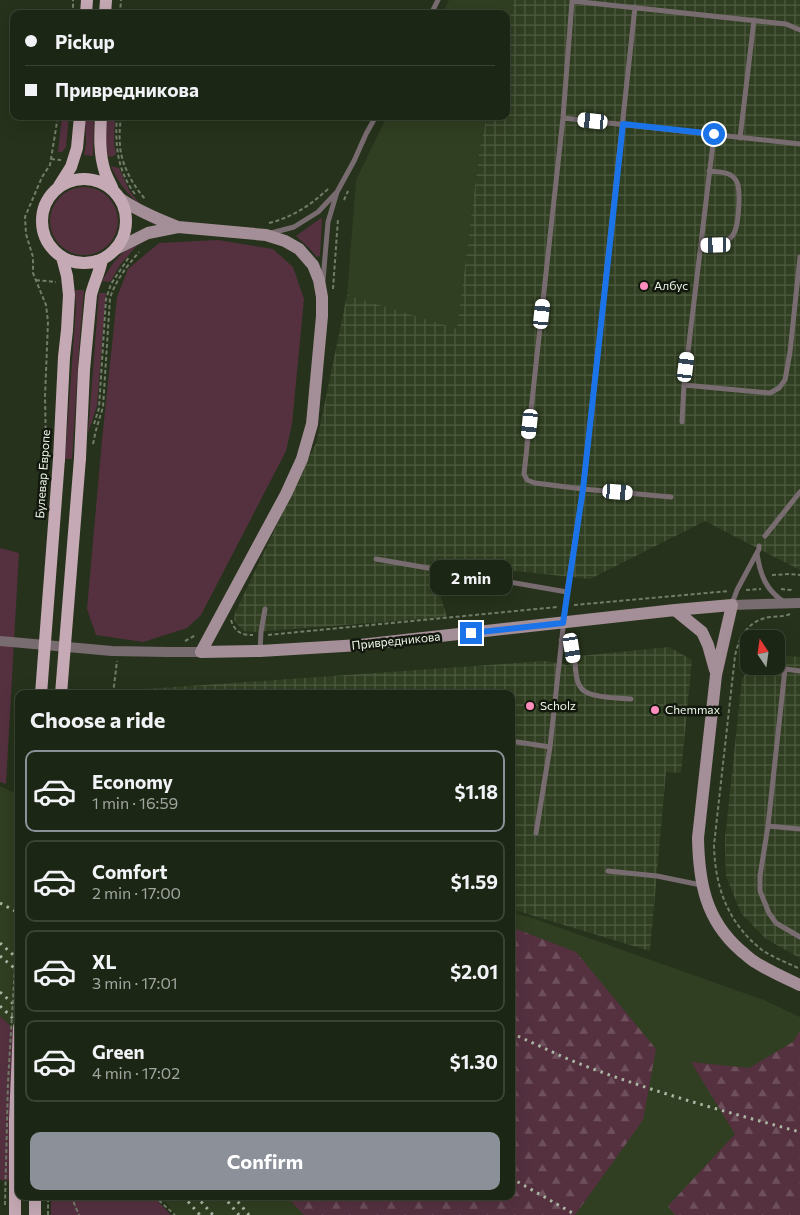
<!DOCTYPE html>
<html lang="en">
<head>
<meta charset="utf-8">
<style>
  body { margin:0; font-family:Commissioner,sans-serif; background:#252e1d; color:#f1f3f6; height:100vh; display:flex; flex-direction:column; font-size:19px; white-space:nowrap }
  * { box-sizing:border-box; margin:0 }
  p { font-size:16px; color:#a0a5a0 }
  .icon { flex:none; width:28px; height:28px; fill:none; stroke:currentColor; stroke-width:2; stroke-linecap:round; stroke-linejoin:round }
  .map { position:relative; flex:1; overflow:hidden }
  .details { position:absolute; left:15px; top:690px; width:500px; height:510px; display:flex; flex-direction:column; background:#1c2614; border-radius:10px; box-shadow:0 5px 20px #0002,0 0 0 1px #3a4334 }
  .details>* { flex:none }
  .banner { position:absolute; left:10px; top:10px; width:500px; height:110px; border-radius:10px; box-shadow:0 5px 20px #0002,0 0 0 1px #3a4334; display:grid; align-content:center; height:110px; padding:0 15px; background:#1c2614 }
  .needle { width:32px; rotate:347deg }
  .tools { position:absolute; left:740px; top:630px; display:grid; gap:10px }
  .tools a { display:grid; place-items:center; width:45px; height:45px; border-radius:10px; background:#1c2614; box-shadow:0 5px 20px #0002,0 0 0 1px #3a4334; font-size:25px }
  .end { position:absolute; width:22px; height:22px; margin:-11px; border:6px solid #1a73e8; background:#fff; box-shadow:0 0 0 2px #fff }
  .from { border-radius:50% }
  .bubble { position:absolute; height:35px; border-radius:10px; background:#1c2614; box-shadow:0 5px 20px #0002,0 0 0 1px #3a4334; font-size:16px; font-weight:700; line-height:35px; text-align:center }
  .car { position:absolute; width:15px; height:30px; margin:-15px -8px; border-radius:6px; box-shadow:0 0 4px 1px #0007; background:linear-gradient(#fff 24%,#345 0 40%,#fff 0 76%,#345 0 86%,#fff 0) }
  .banner b { display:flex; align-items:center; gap:18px; height:48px; font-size:19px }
  .banner b+b { border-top:1px solid #3a4334 }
  .banner i { width:12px; height:12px; background:#f1f3f6 }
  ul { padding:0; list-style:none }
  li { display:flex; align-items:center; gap:15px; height:82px; margin:0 10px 8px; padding:0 5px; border:2px solid #3a4334; border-radius:10px }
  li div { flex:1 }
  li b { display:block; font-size:19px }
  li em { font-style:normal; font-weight:700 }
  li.active { border-color:#8c9099 }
  li>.icon { width:45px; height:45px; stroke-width:1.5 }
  h2 { padding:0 15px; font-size:22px; line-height:60px }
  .primary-button { display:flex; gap:10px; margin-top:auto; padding:10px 15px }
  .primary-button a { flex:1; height:58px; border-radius:10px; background:#8c9099; color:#fff; font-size:20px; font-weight:700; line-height:58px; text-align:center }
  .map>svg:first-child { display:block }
  .built { fill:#303e21 }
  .industrial { fill:url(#industrial-grid) }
  .green { fill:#553140 }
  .forest { fill:url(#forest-firs) }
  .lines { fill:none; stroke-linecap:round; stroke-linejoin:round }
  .path { stroke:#727d69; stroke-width:2; stroke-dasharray:4 2.5; stroke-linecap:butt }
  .lane { stroke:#796c71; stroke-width:5 }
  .street { stroke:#796c71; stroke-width:10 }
  .secondary { stroke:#a48e97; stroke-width:12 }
  .primary { stroke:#c5a9b4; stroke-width:12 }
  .rail { stroke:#acb6a4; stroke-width:3; stroke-dasharray:2.5 5; stroke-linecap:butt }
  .path-bridge { stroke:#727d69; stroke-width:2; stroke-dasharray:4 2.5; stroke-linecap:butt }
  .primary-bridge { stroke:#c5a9b4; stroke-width:12 }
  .route { stroke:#1a73e8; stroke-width:6 }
  .poi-dot { fill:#fd8ebe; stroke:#12180e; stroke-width:2 }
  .labels { text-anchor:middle; stroke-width:5; stroke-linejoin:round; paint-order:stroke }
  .poi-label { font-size:12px; fill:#eef7e8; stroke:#12180e; text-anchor:start }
  .street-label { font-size:12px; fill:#eef7e8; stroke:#12180e }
</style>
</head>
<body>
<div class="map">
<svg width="800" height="1215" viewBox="0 0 800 1215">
  <defs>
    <pattern id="industrial-grid" width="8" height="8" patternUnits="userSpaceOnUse" patternTransform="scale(1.25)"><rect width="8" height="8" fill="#303e21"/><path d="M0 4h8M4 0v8" fill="none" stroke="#4e5b41"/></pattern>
    <pattern id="forest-firs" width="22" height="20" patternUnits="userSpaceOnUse" patternTransform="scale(1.25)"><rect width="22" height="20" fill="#553140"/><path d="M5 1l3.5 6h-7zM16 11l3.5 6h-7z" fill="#6e505c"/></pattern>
  </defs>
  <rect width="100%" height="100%" fill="#26321b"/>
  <path class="built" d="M449,0H514L506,34V14H442Z
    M387,116H487L480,147L457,330L347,295L356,180Z
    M0,786L19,795V1035L0,1016Z
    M511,912L535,919L764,1000L800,1017V1215H176L160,1196H511Z"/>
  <path class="industrial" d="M514,0H800V570L705,521L590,579L430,562L447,617L255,632L243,631L234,620L235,613L316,443L321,421L347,295L457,329L480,147L487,116H506V34Z
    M669,647L692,660L681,773L666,772L650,951L511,909V694H131V690L545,661L568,665L580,656Z
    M776,655L800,657V958L766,939L741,913L726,876L725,839L742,678L754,666H776Z"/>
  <path class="green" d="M62,116H69L66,147L62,152H58Z
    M85,116H94L93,156L84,155L86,144Z
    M106,116H115L114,143L116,154L112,157L108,156L106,146Z
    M111,166L119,168L129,190L141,206C127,193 119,184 111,166Z
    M50 221a34 34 0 1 1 68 0a34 34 0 1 1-68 0Z
    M321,218L322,220L320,256L317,257L308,247L296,236Z
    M218,240L273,249L293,267L304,299L292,424L286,451L201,615L187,628L143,642L96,635L87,609L102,440L117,297L128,269L159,243Z
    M139,243L120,265L111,281L108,282L102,281C113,262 119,253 139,243Z
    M75,290H84L79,348L72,459H65L76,308Z
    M99,293H106L97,406L88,433Z
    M0,548L19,553L6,784L0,782Z
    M0,1016L19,1034V1181L0,1180Z
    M51,1196H153L171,1215H51Z"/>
  <path class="forest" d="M511,927L576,952L656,1049L643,1120L575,1215H304L286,1196H511Z
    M800,1031V1215H675L668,1206L735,1134L691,1062L749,1068L793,1042Z"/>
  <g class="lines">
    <path class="path" d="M71,14L73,8V0
      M120,14L121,0
      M117,116C115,145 117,170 135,194
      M121,116C120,126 119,135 120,145C121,164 132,184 145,199
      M51,159L61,160
      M344,200L348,191
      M269,223C293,217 311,205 329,188
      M36,280L56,282
      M333,289L338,219
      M94,424L99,408L106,299L111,284L129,257
      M93,444L96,430L103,407L110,298C116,280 127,266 139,252
      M45,462L46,446L45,397L48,322L46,305L33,273V257L26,234L25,217L42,177L50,165L58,116
      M772,575L790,574L800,575
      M781,589L791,590L792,592
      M746,590L761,589
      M574,605L729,591
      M790,614C784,617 777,616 770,617C749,620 739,636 735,656L714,845C715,888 728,923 762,950C772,957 788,963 800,969
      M231,620C235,632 241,635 253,635
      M268,635L557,607
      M185,641L196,635
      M113,694L117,661
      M71,1196L79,1215
      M154,1196L175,1215
      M48,1215V1196"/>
    <path class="lane" d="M431,14L438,0
      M563,118L800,144
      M740,138L754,20
      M271,233L294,227L318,212L336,193
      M701,245C713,245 725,246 733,235C739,227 740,195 738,185C737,182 735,178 732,176C726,171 716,172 709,171
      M323,280L328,222L337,192L354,161L366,134L376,116
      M684,385L770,393L779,388L785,380L790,352L800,257
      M682,422L684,385L714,135
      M671,497L583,489L535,483L527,480L524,474L563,118L572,1L786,24L800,30
      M765,536L800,492
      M757,553C760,575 766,590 784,602
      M376,559L567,592
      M732,604L737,590L759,549V546
      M561,640C565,641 569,643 571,646C579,659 570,686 588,693C599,698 618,698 631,699
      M260,651L261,632L265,609
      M800,671L785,669L768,826L760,876V891L769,913L776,923L800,937
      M511,741L550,747
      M768,826L800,829
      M536,833L550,747L567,592L583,489L635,7
      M608,871L657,876L701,885"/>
    <path class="street" d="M732,605L800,603
      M0,641L112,651L168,652H201"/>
    <path class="secondary" d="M119,198C138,211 157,219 178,227
      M116,249L148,233L178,227L266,235L285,241L299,249L313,265L319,280L322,297V316L312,424L302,459L286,494L201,652L260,651L360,645L675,610L732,605L716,675L698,838C699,882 705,919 740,950C745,954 750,959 755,962C769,971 785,978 800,985
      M675,610L702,632L708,645L715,670"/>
    <path class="primary" d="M86,14L87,0
      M105,14L106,0
      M101,116C100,135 99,154 105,172C107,178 111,184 113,190
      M42 221a42 42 0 1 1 84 0a42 42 0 1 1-84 0Z
      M59,186L71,167L77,148L80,116
      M80,458L84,370L91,295C94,282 100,272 102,259
      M59,459L64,357L67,330L69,295L67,276L62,257
      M35,1196V1215
      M15,1215V1120L19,1027"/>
    <path class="rail" d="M0,903L19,913
      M0,943L19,960
      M0,956L19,972
      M0,992L19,1009
      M0,1006L19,1024
      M511,1033C531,1042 550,1051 570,1060C645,1090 723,1111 800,1132
      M511,1178L576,1215
      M183,1196L200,1215
      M196,1196L213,1215
      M223,1196L239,1215
      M233,1196L249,1215"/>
    <path class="path-bridge" d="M43,505L45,462
      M5,1205L8,1082L19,899"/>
    <path class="primary-bridge" d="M41,694L59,459
      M61,694L80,458"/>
  </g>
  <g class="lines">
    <path class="route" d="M471,633L563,623L583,489L623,124L714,134"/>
  </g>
  <g class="poi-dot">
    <circle cx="644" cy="286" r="5"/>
    <circle cx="530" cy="706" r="5"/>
    <circle cx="655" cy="710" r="5"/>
  </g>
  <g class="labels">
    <g class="poi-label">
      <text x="654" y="290">Албус</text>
      <text x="540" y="710">Scholz</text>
      <text x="665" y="714">Chemmax</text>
    </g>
    <g class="street-label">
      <text transform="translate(43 474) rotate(-86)" y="4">Булевар Европе</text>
      <text transform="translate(396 641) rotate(-6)" y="4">Привредникова</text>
    </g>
  </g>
</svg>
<div class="tools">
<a><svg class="needle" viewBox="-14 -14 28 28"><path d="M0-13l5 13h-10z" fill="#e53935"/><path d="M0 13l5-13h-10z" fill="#a0a5a0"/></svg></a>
</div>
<i class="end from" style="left:714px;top:134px"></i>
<i class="end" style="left:471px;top:633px"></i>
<div class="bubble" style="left:430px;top:560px;width:82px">2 min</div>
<i class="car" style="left:593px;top:121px;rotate:276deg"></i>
<i class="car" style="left:716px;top:245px;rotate:269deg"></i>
<i class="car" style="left:542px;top:314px;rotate:6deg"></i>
<i class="car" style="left:686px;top:367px;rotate:7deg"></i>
<i class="car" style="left:530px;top:424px;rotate:186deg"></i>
<i class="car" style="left:618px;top:492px;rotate:95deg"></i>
<i class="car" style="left:572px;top:648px;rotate:171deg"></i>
<div class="banner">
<b><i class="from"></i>Pickup</b>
<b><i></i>Привредникова</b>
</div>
<section class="details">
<h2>Choose a ride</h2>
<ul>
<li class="active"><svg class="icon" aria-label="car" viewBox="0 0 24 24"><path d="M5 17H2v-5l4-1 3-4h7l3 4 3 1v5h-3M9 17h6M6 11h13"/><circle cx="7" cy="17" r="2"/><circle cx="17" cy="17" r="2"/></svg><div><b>Economy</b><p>1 min · 16:59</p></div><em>$1.18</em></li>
<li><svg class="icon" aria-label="car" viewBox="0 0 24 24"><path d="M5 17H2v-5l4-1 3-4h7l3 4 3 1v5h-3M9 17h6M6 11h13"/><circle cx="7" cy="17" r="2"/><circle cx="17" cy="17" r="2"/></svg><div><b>Comfort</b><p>2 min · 17:00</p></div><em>$1.59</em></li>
<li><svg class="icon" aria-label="car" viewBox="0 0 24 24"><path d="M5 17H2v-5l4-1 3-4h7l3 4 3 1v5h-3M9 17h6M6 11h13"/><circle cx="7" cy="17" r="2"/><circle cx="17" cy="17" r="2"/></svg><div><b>XL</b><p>3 min · 17:01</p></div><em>$2.01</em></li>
<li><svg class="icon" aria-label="car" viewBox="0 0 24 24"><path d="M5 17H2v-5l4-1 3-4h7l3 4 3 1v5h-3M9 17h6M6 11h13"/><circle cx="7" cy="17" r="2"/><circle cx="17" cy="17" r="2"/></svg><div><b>Green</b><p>4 min · 17:02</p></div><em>$1.30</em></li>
</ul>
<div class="primary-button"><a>Confirm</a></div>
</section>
</div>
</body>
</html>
